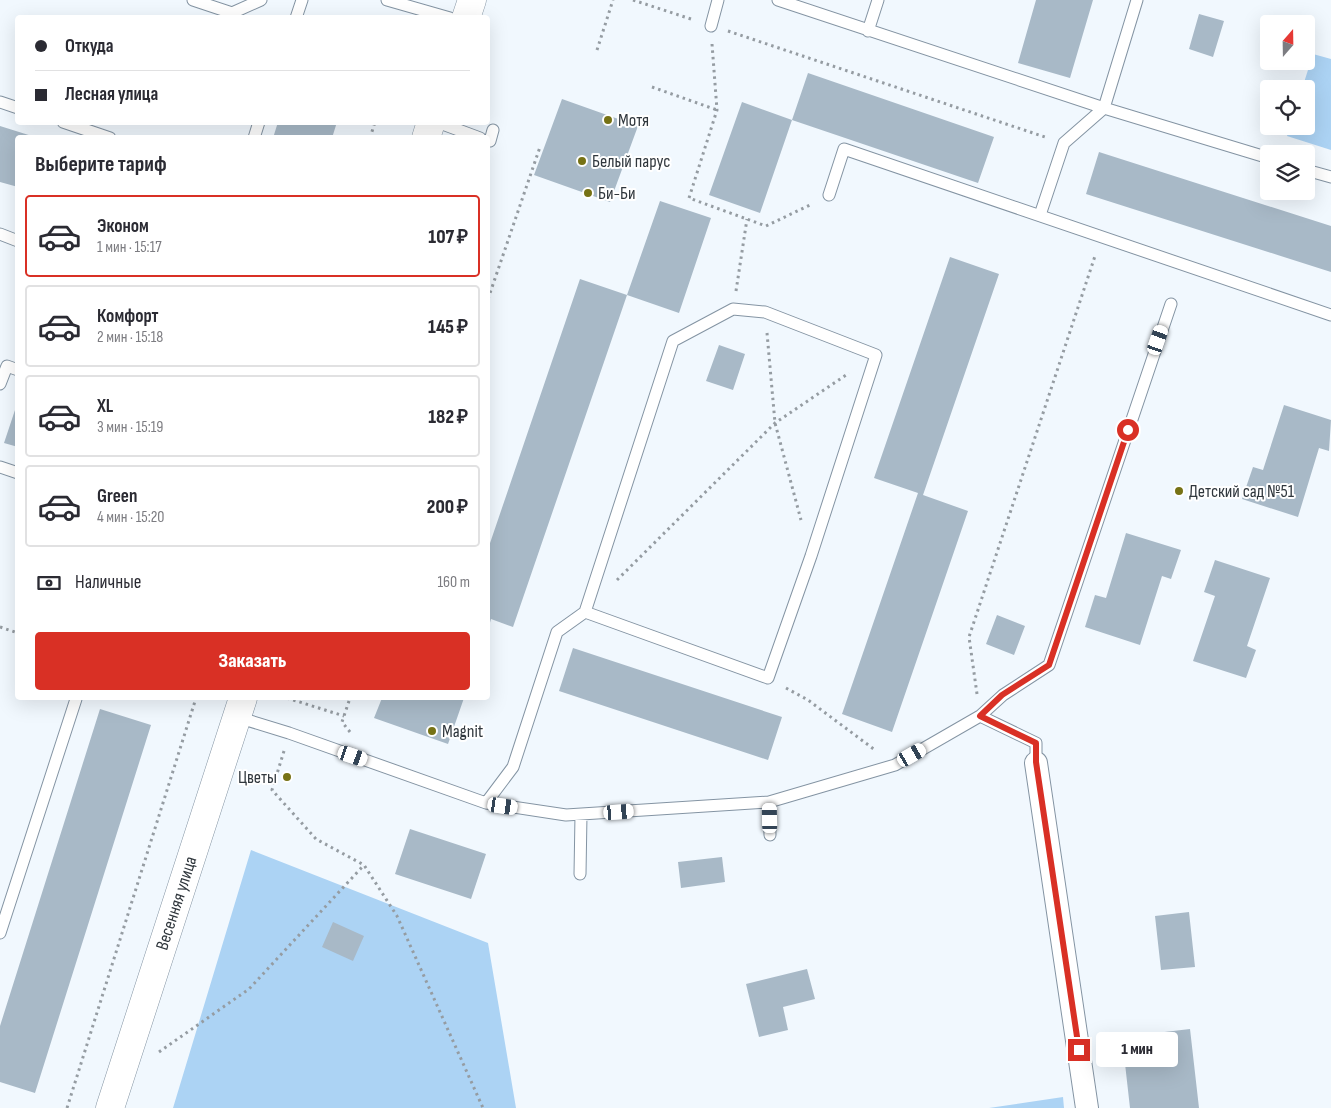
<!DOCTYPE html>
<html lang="ru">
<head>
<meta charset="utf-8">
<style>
  body { margin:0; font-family:"Sofia Sans Condensed",sans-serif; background:#f7f7f7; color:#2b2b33; height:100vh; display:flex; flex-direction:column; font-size:19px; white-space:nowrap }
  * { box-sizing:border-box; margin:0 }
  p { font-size:16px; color:#7c7c81 }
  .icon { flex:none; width:28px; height:28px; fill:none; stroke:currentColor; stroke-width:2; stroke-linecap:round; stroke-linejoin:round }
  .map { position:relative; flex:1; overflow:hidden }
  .side { position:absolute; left:15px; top:135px; width:475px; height:565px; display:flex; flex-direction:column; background:#fff; border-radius:5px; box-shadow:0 5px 20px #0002 }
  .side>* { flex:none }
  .guide { position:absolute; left:15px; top:15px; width:475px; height:110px; border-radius:5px; box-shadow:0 5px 20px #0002; display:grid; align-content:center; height:110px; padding:0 20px; background:#fff }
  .needle { width:32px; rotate:20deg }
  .fabs { position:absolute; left:1260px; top:15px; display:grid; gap:10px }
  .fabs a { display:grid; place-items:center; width:55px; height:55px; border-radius:5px; background:#fff; box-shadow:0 5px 20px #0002; font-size:25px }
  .end { position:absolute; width:22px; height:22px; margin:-11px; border:6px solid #d93025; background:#fff; box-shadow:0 0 0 2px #fff }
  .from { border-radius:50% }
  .bubble { position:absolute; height:35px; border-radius:5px; background:#fff; box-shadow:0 5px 20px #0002; font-size:16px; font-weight:800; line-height:35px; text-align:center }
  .car { position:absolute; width:15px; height:30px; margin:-15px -8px; border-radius:6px; box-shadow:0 0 4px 1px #0007; background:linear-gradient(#fff 24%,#345 0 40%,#fff 0 76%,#345 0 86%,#fff 0) }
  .guide b { display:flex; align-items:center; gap:18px; height:48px; font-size:19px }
  .guide b+b { border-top:1px solid #e1e1e2 }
  .guide i { width:12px; height:12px; background:#2b2b33 }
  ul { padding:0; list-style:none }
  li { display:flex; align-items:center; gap:15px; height:82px; margin:0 10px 8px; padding:0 10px; border:2px solid #e1e1e2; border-radius:5px }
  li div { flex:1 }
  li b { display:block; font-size:19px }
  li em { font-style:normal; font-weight:800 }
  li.on { border-color:#d93025 }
  li>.icon { width:45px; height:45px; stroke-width:1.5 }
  h2 { padding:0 20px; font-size:22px; line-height:60px }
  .pay { display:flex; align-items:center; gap:12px; height:55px; padding:0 20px; font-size:19px }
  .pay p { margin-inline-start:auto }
  .button { display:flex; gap:10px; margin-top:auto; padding:10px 20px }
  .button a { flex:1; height:58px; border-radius:5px; background:#d93025; color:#fff; font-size:20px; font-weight:800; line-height:58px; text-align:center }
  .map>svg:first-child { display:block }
  .green { fill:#acd3f4 }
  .building { fill:#a8b9c7 }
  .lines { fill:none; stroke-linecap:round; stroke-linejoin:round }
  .lane-casing { stroke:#8494a3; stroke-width:13 }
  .street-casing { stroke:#8494a3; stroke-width:24 }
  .secondary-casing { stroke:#8494a3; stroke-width:29 }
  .path { stroke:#959ca2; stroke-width:3; stroke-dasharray:2.5 4; stroke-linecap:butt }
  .lane { stroke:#fff; stroke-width:11 }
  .street { stroke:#fff; stroke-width:22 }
  .secondary { stroke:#fff; stroke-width:28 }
  .route { stroke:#d93025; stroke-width:6 }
  .poi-dot { fill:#767215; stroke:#fff; stroke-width:2 }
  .labels { text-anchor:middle; stroke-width:4; stroke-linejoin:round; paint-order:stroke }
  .poi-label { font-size:18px; fill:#30373d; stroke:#fff; text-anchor:start }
  .street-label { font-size:18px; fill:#30373d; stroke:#fff }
</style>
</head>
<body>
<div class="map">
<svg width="1331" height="1108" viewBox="0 0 1331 1108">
  <rect width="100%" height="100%" fill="#f1f8fe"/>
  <path class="green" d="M1313,54L1331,59V150L1287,136L1290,126H1306V89H1302Z
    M251,850L488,943L516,1108H173Z
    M1063,1097L1064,1108H989Z"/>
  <path class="building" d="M1036,0H1093L1070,78L1018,63Z
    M1199,14L1224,21L1213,57L1189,49Z
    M808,73L994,137L978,183L792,120Z
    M562,99L638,126L610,202L534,175Z
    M742,102L792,120L760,213L709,195Z
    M278,122H337L332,138H273Z
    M0,126L35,137L18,138V187L0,182Z
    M1099,152L1331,226V272L1086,194Z
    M660,201L711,218L679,313L627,295Z
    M950,257L999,274L923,495L968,511L892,732L842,714L918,493L874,478Z
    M580,279L627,295L513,627L491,619L488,630V549Z
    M719,345L745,354L733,390L706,381Z
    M17,404H18V447L4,443Z
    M1284,405L1331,420L1329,451L1319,448L1298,517L1242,499L1253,467L1263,470Z
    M1126,533L1181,550L1171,579L1162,576L1140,645L1085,627L1095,595L1106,598Z
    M1215,560L1270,578L1247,646L1256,650L1246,678L1193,661L1215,596L1204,592Z
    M997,615L1025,626L1014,655L986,644Z
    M573,648L782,717L768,760L559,691Z
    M382,698H464L448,744L374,718Z
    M100,709L151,725L35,1093L0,1082V1026Z
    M410,829L486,854L471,899L395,874Z
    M722,857L725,882L681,888L678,862Z
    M1189,912L1195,967L1161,970L1155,916Z
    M333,922L364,936L353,961L322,947Z
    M807,969L815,999L783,1007L788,1030L759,1037L746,984Z
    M1190,1029L1199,1108H1130L1122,1037Z"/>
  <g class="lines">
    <g class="lane-casing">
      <path id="lane" d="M193,0L232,13L261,0
        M387,0L450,18
        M778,0L1104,108L1269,158
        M296,18L302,0
        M711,26L718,0
        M868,31L878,0
        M0,102L18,108
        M63,122L110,138
        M437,122L480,138
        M254,138L259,122
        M488,140L490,141L493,130
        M1306,170L1331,177
        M829,195L844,149L1331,315
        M1040,215L1064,143L1104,108L1137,0
        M0,234L18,241
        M0,384L7,366L18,370
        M0,467L18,473
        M980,716L1036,743V763
        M237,717L289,733L486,803L513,767L557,632L585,612L673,341L733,309L765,312L876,355L811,556L768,678L585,612
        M769,802L770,835
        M486,803L566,815L769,802L895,765L980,716L1003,695L1049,665L1171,304
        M580,874L581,815
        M0,933L76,699"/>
    </g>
    <g class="street-casing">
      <path id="street" d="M1036,763L1087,1108"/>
    </g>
    <g class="secondary-casing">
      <path id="secondary" d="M466,18L472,0
        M426,138L431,122
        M110,1108L243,698"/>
    </g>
    <path class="path" d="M633,0L694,20
      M728,31L1045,137
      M712,44L717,110L689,198L766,226L812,204
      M597,50L613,0
      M652,87L717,110
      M370,138L375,122
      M736,291L747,219
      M488,299L540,147
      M767,333L775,423L801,520
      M617,580L775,423L849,373
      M0,627L18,633
      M786,688L808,700L875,750
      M977,694L969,637L1095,256
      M287,698L344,716
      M350,732L342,722L350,698
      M284,751L272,790L316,839L364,865L397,916L483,1108
      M159,1052L249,989L364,865
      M67,1108L196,698"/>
    <use href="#lane" class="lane"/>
    <use href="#street" class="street"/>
    <use href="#secondary" class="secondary"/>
  </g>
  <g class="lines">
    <path class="route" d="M1079,1050L1036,762V743L980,716L1002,695L1049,665L1128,430"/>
  </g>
  <g class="poi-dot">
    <circle cx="608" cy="120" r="5"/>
    <circle cx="582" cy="161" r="5"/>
    <circle cx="588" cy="193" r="5"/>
    <circle cx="1179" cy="491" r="5"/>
    <circle cx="432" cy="731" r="5"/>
    <circle cx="287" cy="777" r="5"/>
  </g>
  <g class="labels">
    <g class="poi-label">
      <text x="618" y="126">Мотя</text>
      <text x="592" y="167">Белый парус</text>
      <text x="598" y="199">Би-Би</text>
      <text x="1189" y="497">Детский сад №51</text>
      <text x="442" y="737">Magnit</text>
      <text x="277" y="783" text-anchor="end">Цветы</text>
    </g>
    <g class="street-label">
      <text transform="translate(176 903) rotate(-72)" y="6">Весенняя улица</text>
    </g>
  </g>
</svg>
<div class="fabs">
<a><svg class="needle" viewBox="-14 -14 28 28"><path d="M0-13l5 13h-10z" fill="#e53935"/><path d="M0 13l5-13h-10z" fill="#7c7c81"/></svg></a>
<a><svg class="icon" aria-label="locate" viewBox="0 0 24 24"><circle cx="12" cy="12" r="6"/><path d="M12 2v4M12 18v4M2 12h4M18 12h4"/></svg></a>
<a><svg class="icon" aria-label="layers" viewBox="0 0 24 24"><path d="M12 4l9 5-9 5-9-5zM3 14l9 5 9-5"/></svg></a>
</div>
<i class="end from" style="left:1128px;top:430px"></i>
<i class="end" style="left:1079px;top:1050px"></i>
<div class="bubble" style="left:1096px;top:1032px;width:82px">1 мин</div>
<i class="car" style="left:1158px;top:340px;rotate:19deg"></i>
<i class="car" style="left:912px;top:755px;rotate:60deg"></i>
<i class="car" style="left:353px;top:756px;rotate:109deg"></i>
<i class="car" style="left:503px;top:806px;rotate:98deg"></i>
<i class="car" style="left:619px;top:812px;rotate:86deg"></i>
<i class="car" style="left:770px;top:818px;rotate:359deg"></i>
<div class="guide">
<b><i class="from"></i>Откуда</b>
<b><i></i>Лесная улица</b>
</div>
<section class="side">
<h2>Выберите тариф</h2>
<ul>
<li class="on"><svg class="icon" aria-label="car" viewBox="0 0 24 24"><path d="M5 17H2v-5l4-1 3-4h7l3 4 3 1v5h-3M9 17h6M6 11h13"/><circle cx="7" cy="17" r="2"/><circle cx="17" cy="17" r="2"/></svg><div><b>Эконом</b><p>1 мин · 15:17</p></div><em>107 ₽</em></li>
<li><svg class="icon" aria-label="car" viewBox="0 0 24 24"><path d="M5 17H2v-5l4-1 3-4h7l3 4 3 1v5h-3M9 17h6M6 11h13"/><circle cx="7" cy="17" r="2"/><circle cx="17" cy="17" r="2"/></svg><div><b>Комфорт</b><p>2 мин · 15:18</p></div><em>145 ₽</em></li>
<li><svg class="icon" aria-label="car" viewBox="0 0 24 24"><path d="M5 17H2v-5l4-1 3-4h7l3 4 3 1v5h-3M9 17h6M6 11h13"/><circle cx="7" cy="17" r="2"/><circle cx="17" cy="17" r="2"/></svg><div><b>XL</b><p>3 мин · 15:19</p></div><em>182 ₽</em></li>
<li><svg class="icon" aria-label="car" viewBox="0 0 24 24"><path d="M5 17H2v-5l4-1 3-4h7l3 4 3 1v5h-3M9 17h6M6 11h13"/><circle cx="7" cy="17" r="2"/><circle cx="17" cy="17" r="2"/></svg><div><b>Green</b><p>4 мин · 15:20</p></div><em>200 ₽</em></li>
</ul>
<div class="pay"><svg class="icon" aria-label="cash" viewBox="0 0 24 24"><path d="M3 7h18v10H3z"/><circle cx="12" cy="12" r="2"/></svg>Наличные<p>160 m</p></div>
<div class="button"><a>Заказать</a></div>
</section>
</div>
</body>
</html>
